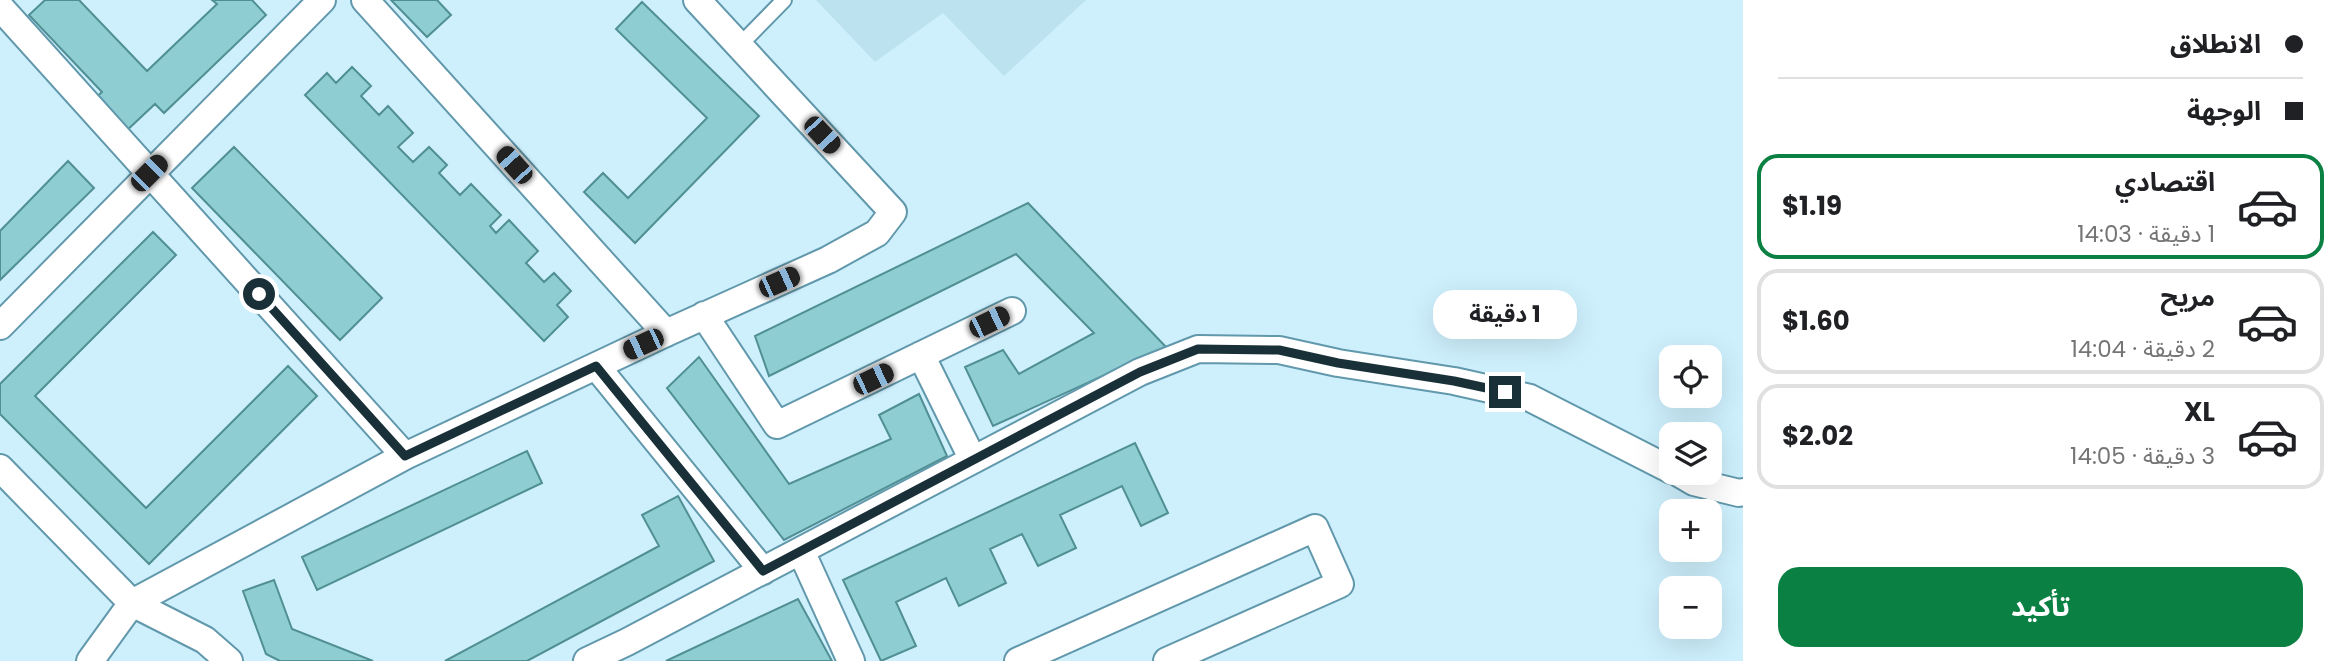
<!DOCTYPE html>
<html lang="ar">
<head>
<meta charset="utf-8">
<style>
  body { margin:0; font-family:Poppins,"Noto Sans Arabic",sans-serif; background:#f6f6f6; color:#202124; direction:rtl; height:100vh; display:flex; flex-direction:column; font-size:26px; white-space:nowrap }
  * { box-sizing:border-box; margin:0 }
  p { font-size:23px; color:#757577 }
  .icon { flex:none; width:38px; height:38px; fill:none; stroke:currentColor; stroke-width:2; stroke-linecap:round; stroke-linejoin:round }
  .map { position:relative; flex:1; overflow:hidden; direction:ltr }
  .side { display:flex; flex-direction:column; background:#fff; width:595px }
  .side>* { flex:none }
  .hud { display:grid; align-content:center; height:154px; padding:0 35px; background:#fff }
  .buttons { position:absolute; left:1659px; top:345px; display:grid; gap:14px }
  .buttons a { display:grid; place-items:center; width:63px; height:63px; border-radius:14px; background:#fff; box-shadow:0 7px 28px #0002; font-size:35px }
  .end { position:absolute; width:32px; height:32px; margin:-16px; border:9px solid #193038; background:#fff; box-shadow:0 0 0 4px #fff }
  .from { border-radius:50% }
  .bubble { position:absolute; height:49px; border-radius:21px; background:#fff; box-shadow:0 7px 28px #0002; font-size:23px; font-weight:700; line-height:49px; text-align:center; direction:rtl }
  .car { position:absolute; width:21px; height:42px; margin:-21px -10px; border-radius:9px; box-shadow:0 0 5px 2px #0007; background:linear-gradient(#222 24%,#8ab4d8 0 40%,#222 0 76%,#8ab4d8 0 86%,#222 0) }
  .hud b { display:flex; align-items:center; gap:24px; height:66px; font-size:26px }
  .hud b+b { border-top:2px solid #e0e0e0 }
  .hud i { width:18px; height:18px; background:#202124 }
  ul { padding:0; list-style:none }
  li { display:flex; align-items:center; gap:21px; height:105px; margin:0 14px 10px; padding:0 21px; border:4px solid #e0e0e0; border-radius:21px }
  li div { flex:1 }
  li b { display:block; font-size:26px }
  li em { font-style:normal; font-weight:700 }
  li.on { border-color:#0b8043 }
  li>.icon { width:63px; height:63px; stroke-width:1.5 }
  .action { display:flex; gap:14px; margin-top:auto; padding:14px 35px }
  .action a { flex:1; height:80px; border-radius:21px; background:#0b8043; color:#fff; font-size:28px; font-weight:700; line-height:80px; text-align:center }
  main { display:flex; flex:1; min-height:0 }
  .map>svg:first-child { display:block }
  .built { fill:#bce2f0 }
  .building { fill:#8eced3; stroke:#508f94; stroke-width:2 }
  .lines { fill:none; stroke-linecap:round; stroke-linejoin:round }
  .lane-casing { stroke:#6198ab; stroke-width:18 }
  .street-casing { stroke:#6198ab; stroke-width:30 }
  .lane { stroke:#fff; stroke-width:14 }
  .street { stroke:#fff; stroke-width:26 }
  .route { stroke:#193038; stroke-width:9 }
</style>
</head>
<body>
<main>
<section class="side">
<div class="hud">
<b><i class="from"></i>الانطلاق</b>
<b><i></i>الوجهة</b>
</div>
<ul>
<li class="on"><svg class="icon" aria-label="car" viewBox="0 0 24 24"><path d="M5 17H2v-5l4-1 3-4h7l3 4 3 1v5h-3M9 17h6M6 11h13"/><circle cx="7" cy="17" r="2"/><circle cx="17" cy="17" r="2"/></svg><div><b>اقتصادي</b><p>1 دقيقة · 14:03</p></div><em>$1.19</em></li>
<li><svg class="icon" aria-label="car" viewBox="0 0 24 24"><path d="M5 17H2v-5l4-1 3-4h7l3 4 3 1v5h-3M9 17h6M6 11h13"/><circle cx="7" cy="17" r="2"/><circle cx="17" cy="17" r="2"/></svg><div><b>مريح</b><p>2 دقيقة · 14:04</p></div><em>$1.60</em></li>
<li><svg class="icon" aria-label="car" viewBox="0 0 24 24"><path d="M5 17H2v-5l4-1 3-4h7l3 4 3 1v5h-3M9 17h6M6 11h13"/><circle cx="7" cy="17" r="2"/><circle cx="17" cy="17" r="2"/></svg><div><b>XL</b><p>3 دقيقة · 14:05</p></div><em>$2.02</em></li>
</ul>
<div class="action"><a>تأكيد</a></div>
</section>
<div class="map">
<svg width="1743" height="661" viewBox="0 0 1743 661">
  <rect width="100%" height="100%" fill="#cef0fd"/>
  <path class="built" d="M816,0H1086L1004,76L943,13L875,62Z"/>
  <path class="building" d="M45,0H79L147,71L217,4L212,0H252L266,15L164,113L155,104L124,133L93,100L102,92L29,15Z
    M391,0H437L451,15L427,37Z
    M642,2L759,116L635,243L584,192L603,173L628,198L707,118L616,29Z
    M352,67L371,86L361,96L379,115L388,106L413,133L398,147L413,162L429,147L447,165L439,173L460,195L471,184L501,215L490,226L496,233L509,220L538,251L526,263L544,282L554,273L571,291L557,305L568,317L544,341L305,95L327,73L336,83Z
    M234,147L382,298L340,340L192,188Z
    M68,161L94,188L0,280V231Z
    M1028,203L1166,347L993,426L965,367L1003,350L1019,374L1094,333L1016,254L769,376L755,336Z
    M153,232L176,255L35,396L146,508L288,366L317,396L149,564L0,414V384Z
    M699,357L789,484L891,439L879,415L919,394L947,456L784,540L667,388Z
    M1135,443L1168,513L1141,526L1122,486L1060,515L1076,548L1038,566L1022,534L990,549L1006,583L959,606L946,578L896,602L916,646L881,661L843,580Z
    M527,451L542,483L317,590L302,557Z
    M678,496L714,561L527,661H445L659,546L642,515Z
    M274,580L292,629L373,661H280L266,654L243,591Z
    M798,599L832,661H666Z"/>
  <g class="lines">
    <g class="lane-casing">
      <path id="lane" d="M739,46L784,0"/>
    </g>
    <g class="street-casing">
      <path id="street" d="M365,0L666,333
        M0,7L405,456
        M704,315L777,425L1012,311
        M0,326L322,0
        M921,355L973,460
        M596,366L763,571
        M0,468L132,603L205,640L229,661
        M1677,472L1694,482L1739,493L1743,492
        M801,551L851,661
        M90,661L132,603L405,456L666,333L828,260L877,233L893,212L697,0
        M587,661L627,642L1140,372L1198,349L1279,350L1338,363L1454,381L1530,398L1671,470
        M1018,661L1315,528L1340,584L1167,661"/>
    </g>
    <use href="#lane" class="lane"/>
    <use href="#street" class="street"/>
  </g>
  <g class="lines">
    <path class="route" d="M259,294L405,456L596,366L763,571L1140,372L1198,349L1279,350L1338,363L1454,381L1505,392"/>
  </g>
</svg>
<div class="buttons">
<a><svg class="icon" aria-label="locate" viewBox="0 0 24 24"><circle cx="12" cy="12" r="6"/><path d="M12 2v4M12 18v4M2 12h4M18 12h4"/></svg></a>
<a><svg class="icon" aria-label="layers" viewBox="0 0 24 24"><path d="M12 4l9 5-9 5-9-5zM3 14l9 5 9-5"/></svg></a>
<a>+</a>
<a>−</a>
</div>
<i class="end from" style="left:259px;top:294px"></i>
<i class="end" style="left:1505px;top:392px"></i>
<div class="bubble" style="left:1433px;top:290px;width:144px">1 دقيقة</div>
<i class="car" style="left:822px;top:135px;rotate:137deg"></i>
<i class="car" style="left:514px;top:165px;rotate:318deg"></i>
<i class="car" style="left:149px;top:173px;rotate:45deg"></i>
<i class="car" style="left:779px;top:282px;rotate:66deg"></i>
<i class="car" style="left:989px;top:322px;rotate:64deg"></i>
<i class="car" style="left:643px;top:344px;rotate:245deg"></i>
<i class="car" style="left:873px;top:379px;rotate:64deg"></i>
</div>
</main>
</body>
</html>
